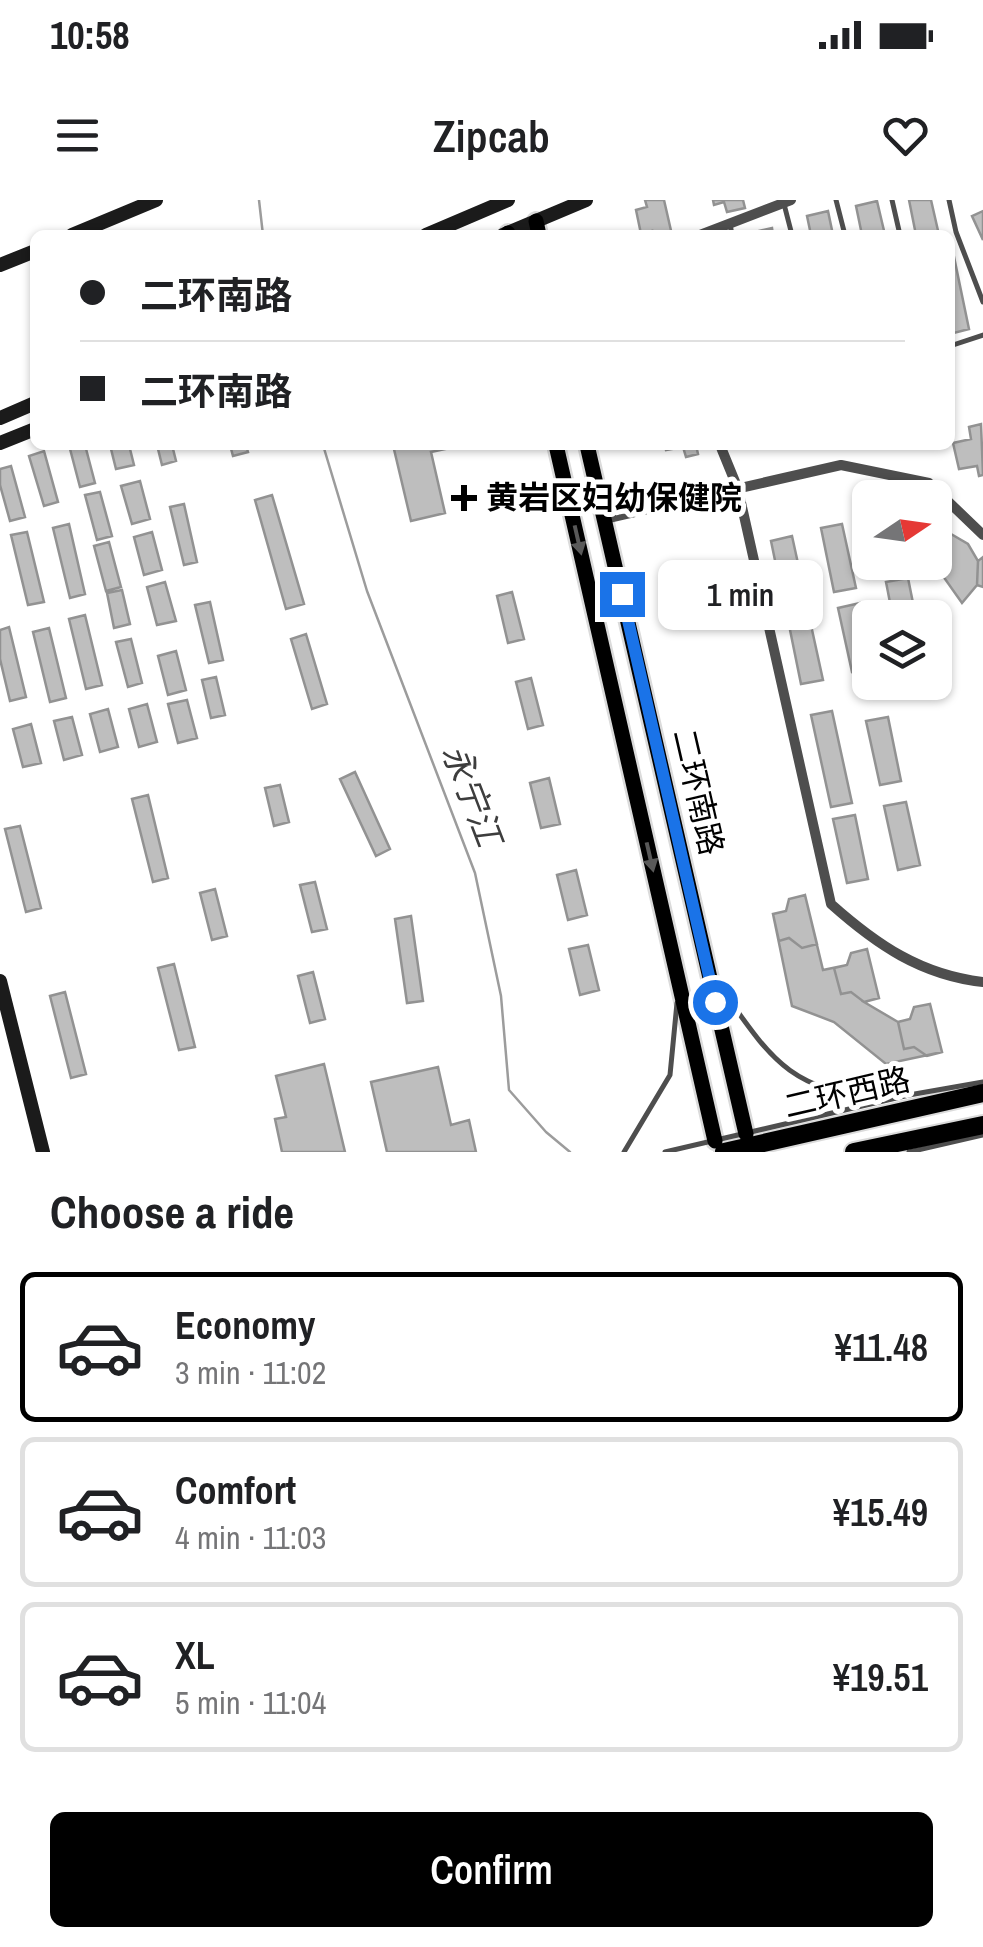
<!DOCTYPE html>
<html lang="en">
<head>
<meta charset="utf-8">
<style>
  body { margin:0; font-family:"Archivo Narrow","Noto Sans SC",sans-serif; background:#f6f6f6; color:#202124; height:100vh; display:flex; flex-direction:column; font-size:38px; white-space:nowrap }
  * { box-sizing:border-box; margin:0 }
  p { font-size:32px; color:#757577 }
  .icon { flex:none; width:55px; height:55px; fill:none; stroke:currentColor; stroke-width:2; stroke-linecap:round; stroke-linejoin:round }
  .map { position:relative; height:952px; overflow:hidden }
  .panel { display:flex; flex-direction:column; background:#fff; flex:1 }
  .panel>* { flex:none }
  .banner { position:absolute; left:30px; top:30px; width:925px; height:220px; border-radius:15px; box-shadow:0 2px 8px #0004; display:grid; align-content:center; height:220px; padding:0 50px; background:#fff }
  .needle { width:65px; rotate:77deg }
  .tools { position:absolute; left:852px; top:280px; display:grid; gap:20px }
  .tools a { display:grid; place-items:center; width:100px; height:100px; border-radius:15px; background:#fff; box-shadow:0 2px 8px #0004; font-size:50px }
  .end { position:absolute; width:45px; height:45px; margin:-22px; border:12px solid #1a73e8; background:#fff; box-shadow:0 0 0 5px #fff }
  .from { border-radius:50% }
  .bubble { position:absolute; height:70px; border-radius:15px; background:#fff; box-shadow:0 2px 8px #0004; font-size:32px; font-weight:600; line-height:70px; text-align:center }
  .banner b { display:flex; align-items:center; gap:35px; height:95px; font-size:38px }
  .banner b+b { border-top:2px solid #e0e0e0 }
  .banner i { width:25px; height:25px; background:#202124 }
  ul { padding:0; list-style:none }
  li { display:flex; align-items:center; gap:30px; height:150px; margin:0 20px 15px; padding:0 30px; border:5px solid #e0e0e0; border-radius:15px }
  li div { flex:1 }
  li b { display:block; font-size:38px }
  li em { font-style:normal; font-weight:600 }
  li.selected { border-color:#000 }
  li>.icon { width:90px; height:90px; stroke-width:1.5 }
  h2 { padding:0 50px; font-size:45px; line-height:120px }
  .action { display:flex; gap:20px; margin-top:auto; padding:20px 50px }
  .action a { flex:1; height:115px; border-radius:15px; background:#000; color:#fff; font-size:40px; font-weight:600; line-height:115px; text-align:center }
  .status { display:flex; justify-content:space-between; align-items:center; height:70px; padding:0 50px; background:#fff; direction:ltr }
  .status svg { height:28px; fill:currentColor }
  header { display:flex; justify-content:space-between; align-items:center; height:130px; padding:0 50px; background:#fff; font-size:45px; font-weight:600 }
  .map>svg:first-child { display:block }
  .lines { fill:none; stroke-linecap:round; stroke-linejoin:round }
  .stream { stroke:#9c9c9c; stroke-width:2.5 }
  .building { fill:#bebebe; stroke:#929292; stroke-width:2.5 }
  .primary-casing { stroke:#dbdbdb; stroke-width:20 }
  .highway-casing { stroke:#dbdbdb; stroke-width:22 }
  .lane { stroke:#4e4e4e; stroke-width:5 }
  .street { stroke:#4e4e4e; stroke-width:10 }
  .secondary { stroke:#1b1b1b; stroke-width:14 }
  .primary { stroke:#000; stroke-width:15 }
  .highway { stroke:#000; stroke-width:18 }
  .oneway { fill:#595959 }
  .route { stroke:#1a73e8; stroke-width:12 }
  .poi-dot { fill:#000; stroke:#fff; stroke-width:4 }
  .labels { text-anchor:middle; stroke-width:10; stroke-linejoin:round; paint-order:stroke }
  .poi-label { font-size:32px; font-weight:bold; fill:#000; stroke:#fff; text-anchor:start }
  .street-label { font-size:32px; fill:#000; stroke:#fff }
  .water-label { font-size:35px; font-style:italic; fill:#3d3d3d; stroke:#fff }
</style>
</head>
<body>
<div class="status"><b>10:58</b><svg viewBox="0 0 49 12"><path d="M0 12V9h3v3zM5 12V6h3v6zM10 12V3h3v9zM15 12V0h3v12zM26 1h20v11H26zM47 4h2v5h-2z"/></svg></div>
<header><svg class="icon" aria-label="menu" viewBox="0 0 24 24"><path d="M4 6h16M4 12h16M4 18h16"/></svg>Zipcab<svg class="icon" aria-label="heart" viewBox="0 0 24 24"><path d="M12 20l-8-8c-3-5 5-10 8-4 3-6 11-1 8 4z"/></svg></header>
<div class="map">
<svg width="983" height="952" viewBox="0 0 983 952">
  <rect width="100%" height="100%" fill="#fff"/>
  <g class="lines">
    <path class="stream" d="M259,0L263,35
      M323,245L367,391L475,673L501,796L509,890L546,932L570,952"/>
  </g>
  <path class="building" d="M645,0H664L672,35H652V31L641,34L636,10L647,7Z
    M713,0H743L745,8L727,12L724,2L714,5Z
    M909,0H931L939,35H916Z
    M877,1L885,35H862L856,6Z
    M828,11L833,35H811L807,16Z
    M983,11V40L972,16Z
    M772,28L773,35H751L750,33Z
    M953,52L969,129L950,134V53Z
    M981,224L983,275L979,276L977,266L959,269L953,243L971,239L969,227Z
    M69,245H85L95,283L80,287Z
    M110,245H129L134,265L116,269Z
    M157,245H172L176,261L162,265Z
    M230,245H246L248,252L233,256Z
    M393,245H464L431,252L445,313L411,321Z
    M665,245H696L698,254L686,257L683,247L666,250Z
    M44,251L58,302L44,306L29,256Z
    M11,266L25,317L10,321L0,285V269Z
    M140,281L150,319L132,324L121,286Z
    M100,292L112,336L97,340L85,295Z
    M272,295L304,404L286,409L255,300Z
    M184,304L197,362L184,365L170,307Z
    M69,324L85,394L70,398L53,328Z
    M842,324L856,388L834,392L821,328Z
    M27,332L44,402L28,405L11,335Z
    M152,332L162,370L144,375L134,337Z
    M951,334L968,344L978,361L977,385L962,403L933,362L935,335Z
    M792,336L806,400L784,404L771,341Z
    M109,342L121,387L106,391L94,346Z
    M983,357V387L977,385L978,361Z
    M908,378L916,418H893L886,382Z
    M165,382L176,421L157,425L147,387Z
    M122,390L130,424L114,428L107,393Z
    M512,392L524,439L508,443L497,396Z
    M210,402L223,460L209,463L195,405Z
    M860,403L870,451V468L852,472L838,408Z
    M85,415L102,485L86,489L69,419Z
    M809,416L823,480L801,484L788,420Z
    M9,427L26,497L10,501L0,459V430Z
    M49,428L66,498L50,502L33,432Z
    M306,434L327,504L312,509L291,439Z
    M131,439L142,483L128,487L116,442Z
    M176,451L186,490L168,495L158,456Z
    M216,477L225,515L211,518L202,480Z
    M531,478L543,525L528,529L516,482Z
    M187,500L197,538L178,543L168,504Z
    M147,504L157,542L139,547L129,509Z
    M108,509L118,547L100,552L90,514Z
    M832,511L852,603L831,607L811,515Z
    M72,517L82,555L64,560L54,521Z
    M888,517L901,581L880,585L866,521Z
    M31,524L41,563L23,567L13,529Z
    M355,572L390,649L376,656L340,579Z
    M549,578L560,624L541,628L530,583Z
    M280,585L289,622L274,626L265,588Z
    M148,595L168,678L153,682L132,599Z
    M906,602L920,665L898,670L884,606Z
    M855,615L868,679L847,683L833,619Z
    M20,626L41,708L26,712L5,629Z
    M576,670L587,715L568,720L557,675Z
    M315,682L327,729L312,732L300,685Z
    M215,689L227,736L212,740L200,693Z
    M805,695L817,744L802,748L789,738L779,741L773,714L786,711L789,699Z
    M805,695L823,770L847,765L851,753L867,749L879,798L864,802L898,822L910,819L914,807L930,804L942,852L886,864L834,822L792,806L773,714L786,711L789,699Z
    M411,716L423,801L407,803L395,719Z
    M588,745L599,790L580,795L569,749Z
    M867,749L879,798L864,802L851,792L841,794L834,768L847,765L851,753Z
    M174,764L195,847L179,850L158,768Z
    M313,772L325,819L310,823L298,776Z
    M65,792L86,874L71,878L50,796Z
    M930,804L942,852L927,856L914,847L904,849L898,822L910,819L914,807Z
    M324,864L345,952H282L275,919L286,917L276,876Z
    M438,867L451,925L469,920L476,952H387L371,882Z"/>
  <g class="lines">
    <g class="primary-casing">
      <path id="primary" d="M536,21L539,35
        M508,33V35
        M556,245L715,941
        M587,245L746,934"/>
    </g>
    <g class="highway-casing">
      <path id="highway" d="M724,952L983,893
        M854,952L983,925"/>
    </g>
    <path class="lane" d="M836,0L845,35
      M892,0L900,35
      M949,0L956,32L983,102
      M784,4L792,35
      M730,24L732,35
      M950,146L983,135
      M718,784C771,858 787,891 885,899
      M624,952L670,875L677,803
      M665,952L909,895L983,882
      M909,952L983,935"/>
    <path class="street" d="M700,35L791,0
      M720,245L738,289L831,704C877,745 921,775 983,782
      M604,319L841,265L929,283L983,335"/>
    <path class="secondary" d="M72,35L156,0
      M426,35L508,0
      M503,35L586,0
      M0,65L35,51
      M0,218L35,203
      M0,243L35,229
      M0,781L43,952"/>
    <use href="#primary" class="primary"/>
    <use href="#highway" class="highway"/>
  </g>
  <defs><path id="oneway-solid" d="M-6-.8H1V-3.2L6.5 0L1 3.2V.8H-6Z" transform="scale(2.5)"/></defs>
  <g class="oneway">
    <use href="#oneway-solid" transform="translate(578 340) rotate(77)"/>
    <use href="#oneway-solid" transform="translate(650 657) rotate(77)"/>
  </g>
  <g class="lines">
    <path class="route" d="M622,394L715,802"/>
  </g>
  <path class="poi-dot" d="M459 283h10v10h10v10h-10v10h-10v-10h-10v-10h10z"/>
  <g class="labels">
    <g class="poi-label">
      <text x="486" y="309">黄岩区妇幼保健院</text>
    </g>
    <g class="street-label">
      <text transform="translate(698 592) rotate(77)" y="11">二环南路</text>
      <text transform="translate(847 893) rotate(-13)" y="11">二环西路</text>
    </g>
    <g class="water-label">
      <text transform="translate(472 595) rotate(69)" y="12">永宁江</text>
    </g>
  </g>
</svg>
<div class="tools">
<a><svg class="needle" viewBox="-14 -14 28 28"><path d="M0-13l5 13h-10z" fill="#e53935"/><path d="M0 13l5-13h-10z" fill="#757577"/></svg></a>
<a><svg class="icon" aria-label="layers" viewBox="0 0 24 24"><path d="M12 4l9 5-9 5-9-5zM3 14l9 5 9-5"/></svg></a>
</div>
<i class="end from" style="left:715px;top:802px"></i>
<i class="end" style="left:622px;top:394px"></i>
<div class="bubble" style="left:658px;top:360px;width:165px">1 min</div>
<div class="banner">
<b><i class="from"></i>二环南路</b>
<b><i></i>二环南路</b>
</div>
</div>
<section class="panel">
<h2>Choose a ride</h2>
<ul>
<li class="selected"><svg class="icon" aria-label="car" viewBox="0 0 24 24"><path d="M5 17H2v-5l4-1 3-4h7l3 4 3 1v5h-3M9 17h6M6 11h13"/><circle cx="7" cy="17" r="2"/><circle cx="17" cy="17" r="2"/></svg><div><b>Economy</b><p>3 min · 11:02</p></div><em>¥11.48</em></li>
<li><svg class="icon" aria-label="car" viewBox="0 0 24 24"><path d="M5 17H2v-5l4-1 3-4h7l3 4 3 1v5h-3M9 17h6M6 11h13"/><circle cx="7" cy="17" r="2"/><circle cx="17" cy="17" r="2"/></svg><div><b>Comfort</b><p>4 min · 11:03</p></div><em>¥15.49</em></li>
<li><svg class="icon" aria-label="car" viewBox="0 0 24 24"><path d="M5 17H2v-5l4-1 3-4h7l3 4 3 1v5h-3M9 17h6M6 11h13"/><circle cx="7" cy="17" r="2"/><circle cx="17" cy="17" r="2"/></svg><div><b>XL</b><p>5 min · 11:04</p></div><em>¥19.51</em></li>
</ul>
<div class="action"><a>Confirm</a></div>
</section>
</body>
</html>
